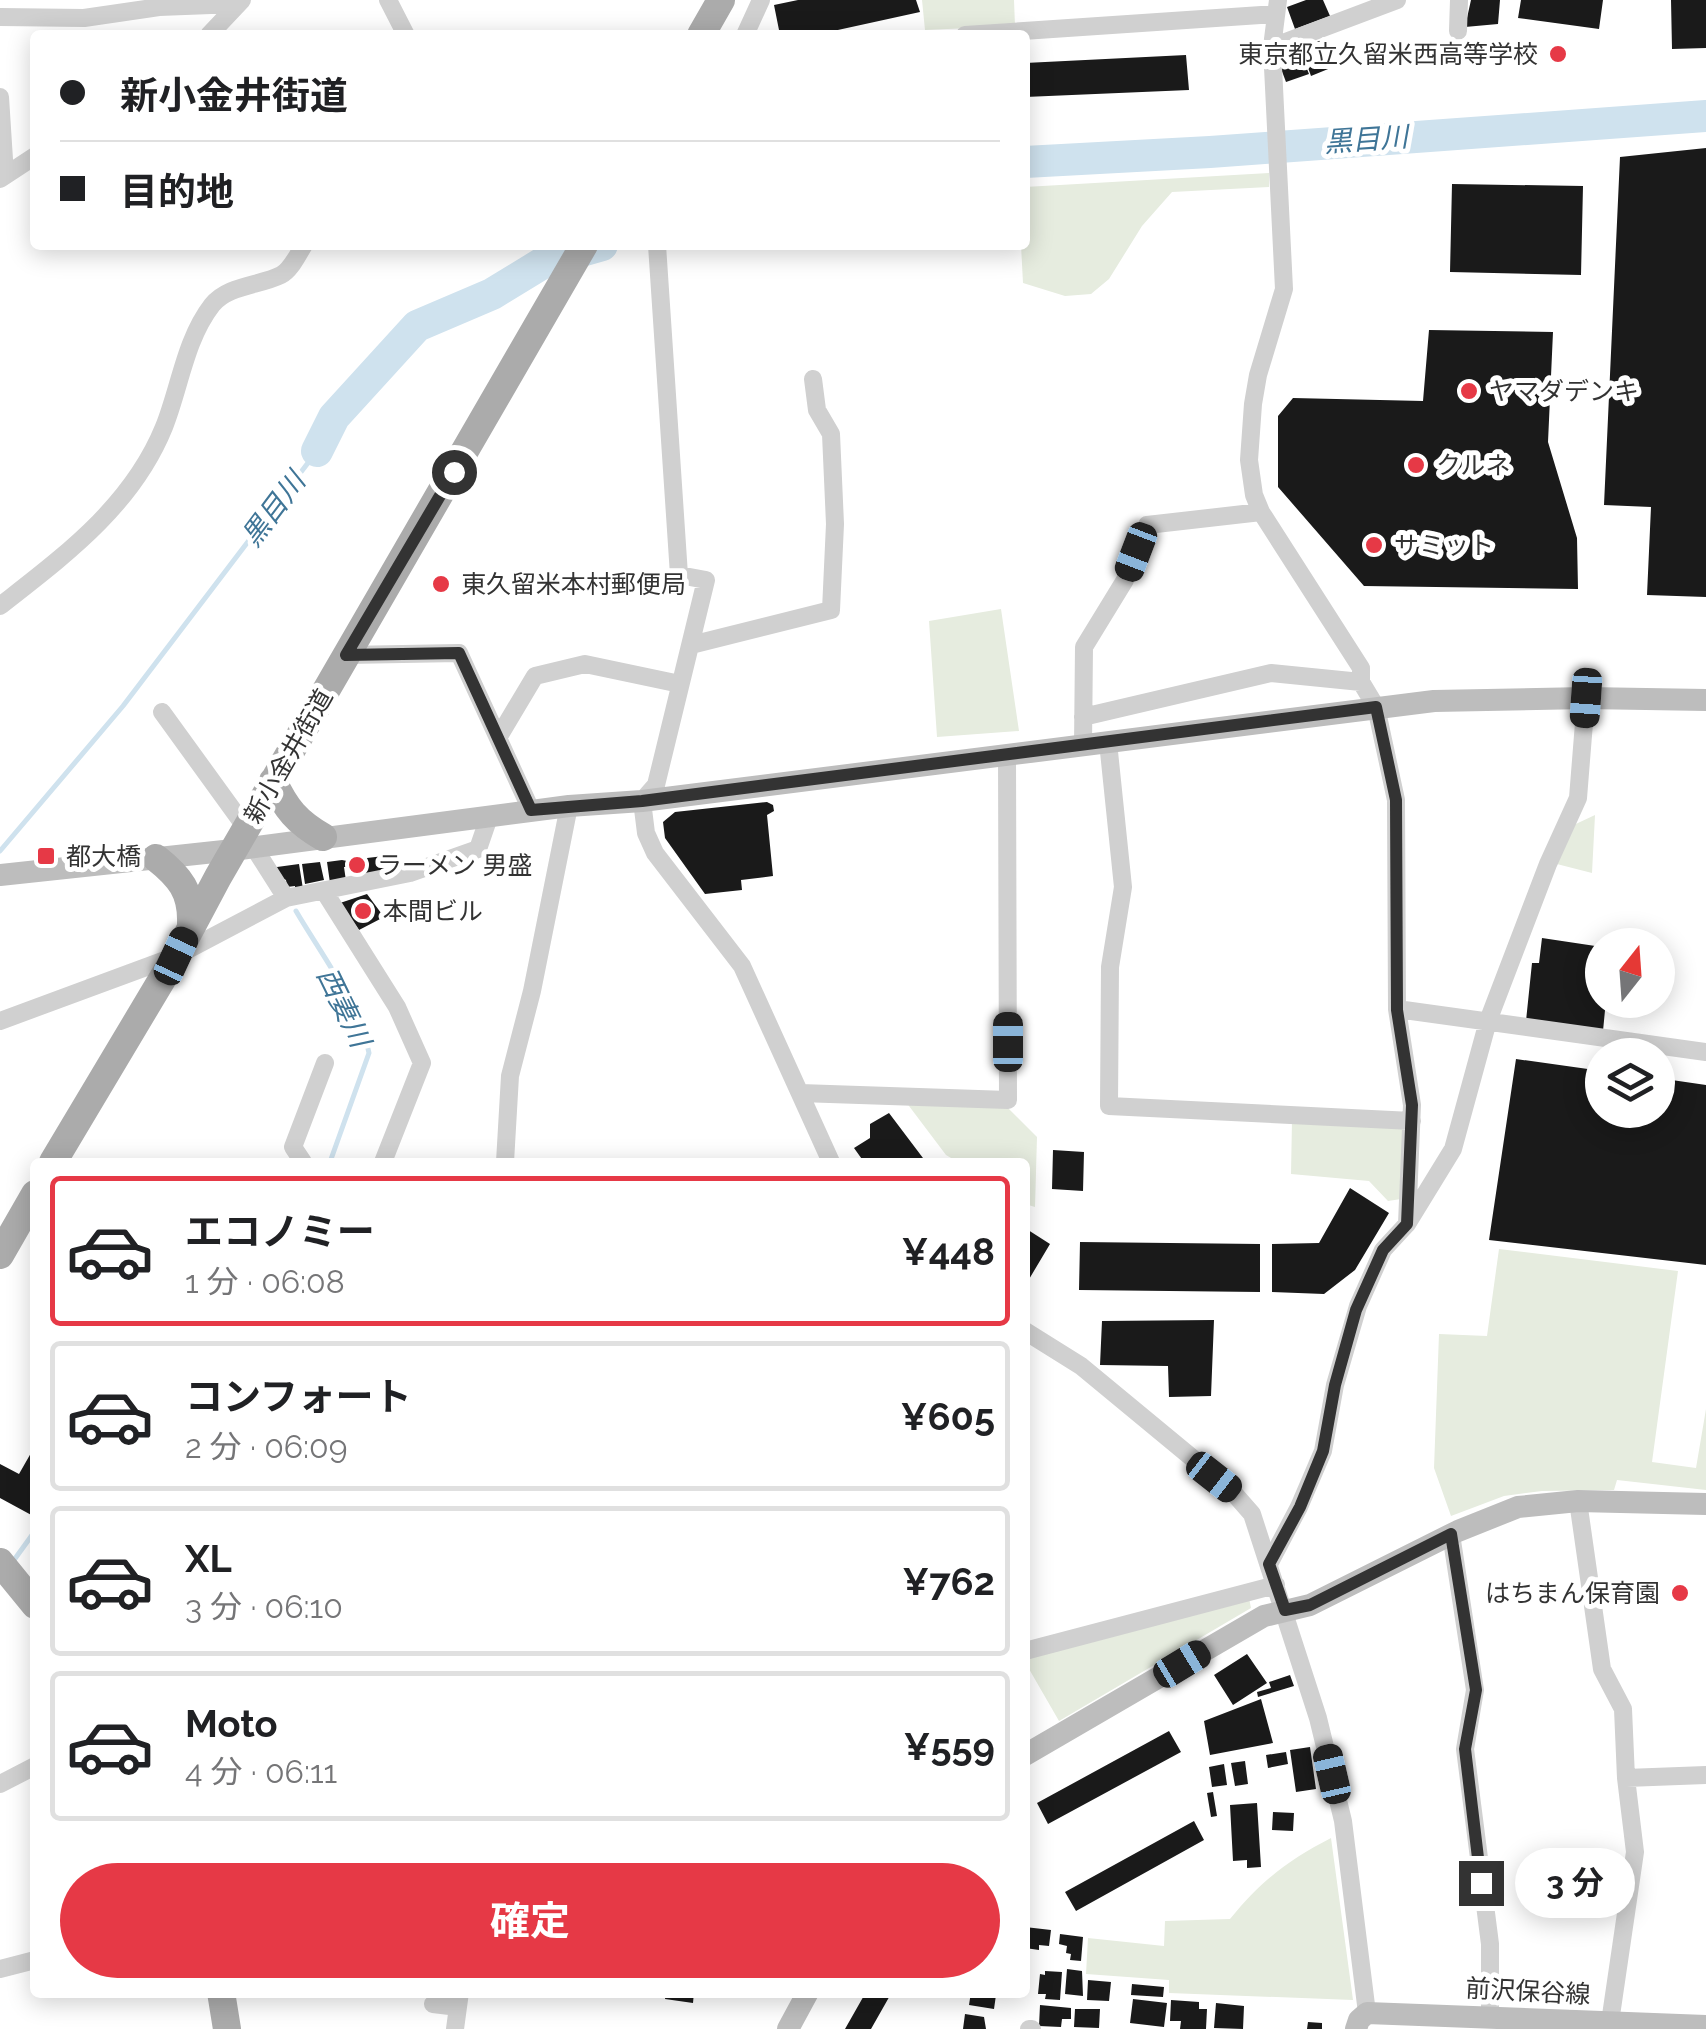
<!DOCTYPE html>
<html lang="ja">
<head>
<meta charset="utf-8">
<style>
  body { margin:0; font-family:Raleway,"Noto Sans JP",sans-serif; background:#f2f2f2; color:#202124; height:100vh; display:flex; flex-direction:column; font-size:38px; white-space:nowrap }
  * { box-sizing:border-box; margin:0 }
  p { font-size:32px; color:#757577 }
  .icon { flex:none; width:55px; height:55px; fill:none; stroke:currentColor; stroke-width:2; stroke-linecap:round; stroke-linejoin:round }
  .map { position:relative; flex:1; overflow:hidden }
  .panel { position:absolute; left:30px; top:1158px; width:1000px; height:840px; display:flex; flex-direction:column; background:#fff; border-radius:10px; box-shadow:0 5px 25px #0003 }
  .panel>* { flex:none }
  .banner { position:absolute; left:30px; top:30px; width:1000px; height:220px; border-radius:10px; box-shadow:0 5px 25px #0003; display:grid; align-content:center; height:220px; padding:0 30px; background:#fff }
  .needle { width:65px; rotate:17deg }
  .buttons { position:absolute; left:1585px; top:928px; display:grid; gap:20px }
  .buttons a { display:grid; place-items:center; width:90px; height:90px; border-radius:50%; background:#fff; box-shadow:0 5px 25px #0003; font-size:50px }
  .end { position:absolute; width:45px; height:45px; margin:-22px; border:12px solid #333; background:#fff; box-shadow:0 0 0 5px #fff }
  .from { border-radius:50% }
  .bubble { position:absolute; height:70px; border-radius:35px; background:#fff; box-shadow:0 5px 25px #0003; font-size:32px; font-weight:700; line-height:70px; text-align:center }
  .car { position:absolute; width:30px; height:60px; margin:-30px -15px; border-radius:12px; box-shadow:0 0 8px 2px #0007; background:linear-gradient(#222 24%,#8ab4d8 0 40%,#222 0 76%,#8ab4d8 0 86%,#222 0) }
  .banner b { display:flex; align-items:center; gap:35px; height:95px; font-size:38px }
  .banner b+b { border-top:2px solid #e0e0e0 }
  .banner i { width:25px; height:25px; background:#202124 }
  ul { padding:18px 0 0; list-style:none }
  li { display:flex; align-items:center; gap:30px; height:150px; margin:0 20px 15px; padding:0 10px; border:5px solid #e0e0e0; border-radius:10px }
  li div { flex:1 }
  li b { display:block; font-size:38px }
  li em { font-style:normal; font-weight:700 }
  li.selected { border-color:#e63946 }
  li>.icon { width:90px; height:90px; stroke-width:1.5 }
  .button { display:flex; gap:20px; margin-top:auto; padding:20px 30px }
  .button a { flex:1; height:115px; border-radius:60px; background:#e63946; color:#fff; font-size:40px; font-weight:700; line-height:115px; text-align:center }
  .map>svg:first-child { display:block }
  .green { fill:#e6ecdf }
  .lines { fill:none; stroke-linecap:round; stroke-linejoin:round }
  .stream { stroke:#cfe2ee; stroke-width:5 }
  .river { stroke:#cfe2ee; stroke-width:32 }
  .building { fill:#1a1a1a }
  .street { stroke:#d0d0d0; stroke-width:18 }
  .secondary { stroke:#bdbdbd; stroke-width:22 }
  .primary { stroke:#ababab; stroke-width:28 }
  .route { stroke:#333; stroke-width:12 }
  .poi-dot { fill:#e63946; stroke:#fff; stroke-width:4 }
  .labels { text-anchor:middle; stroke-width:10; stroke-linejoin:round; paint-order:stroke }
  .poi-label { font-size:25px; fill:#333; stroke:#fff; text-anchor:start }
  .street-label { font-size:25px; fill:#333; stroke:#fff }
  .water-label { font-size:28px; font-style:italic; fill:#3f7597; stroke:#fff }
</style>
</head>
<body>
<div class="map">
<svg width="1706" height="2029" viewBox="0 0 1706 2029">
  <rect width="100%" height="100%" fill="#fff"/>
  <path class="green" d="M922,0H1014L1015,26L925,30Z
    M1269,173V187L1172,192L1142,226L1109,279L1091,294L1065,296L1023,283L1021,245H1025V187Z
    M1001,609L1019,731L937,737L929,621Z
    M1595,815L1592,873L1549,862L1563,830Z
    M906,1102L1007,1107L1037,1137L1035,1207L1025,1204V1162H958L946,1155Z
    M1292,1120L1404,1127L1401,1199L1388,1201L1369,1181L1291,1174Z
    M1499,1249L1678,1271L1652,1462L1696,1468L1706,1409V1490L1617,1480L1614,1490L1542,1491L1504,1496L1451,1516L1434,1468L1439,1334L1487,1336Z
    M1249,1598L1251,1608L1059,1721L1025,1662V1656Z
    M1331,1838L1353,2000L1169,1993V1980L1086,1974L1088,1938L1164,1946L1165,1921L1230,1919C1261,1881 1288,1860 1331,1838Z"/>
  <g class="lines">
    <path class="stream" d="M0,851L123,706L317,451
      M296,911C321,954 359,1003 369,1053L330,1162
      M14,1560L35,1531"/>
    <path class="river" d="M1025,162L1210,152L1706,116
      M317,451L334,417L417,326L492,294L546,261L602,245"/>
  </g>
  <path class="building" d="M798,0H916L920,12L815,35H780L774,5Z
    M1306,0H1323L1330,16L1295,29L1287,7Z
    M1471,0H1500L1498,24L1465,27Z
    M1521,0H1603L1599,29L1518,18Z
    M1671,0H1706V48L1672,49Z
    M1322,40L1333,67L1311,76L1301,48Z
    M1299,49L1309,74L1286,82L1280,66L1283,55Z
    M1186,55L1189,90L1025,97V63Z
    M1706,148V597L1647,595L1651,507L1604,505L1620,157Z
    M1452,184L1583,186L1581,275L1450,272Z
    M1429,330L1553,332L1548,442L1577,538L1578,589L1364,586L1278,487V416L1293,398L1423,401Z
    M767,802L773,805L774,811L767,815L773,876L741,880L742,890L705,894L665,838L663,822L675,812Z
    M384,856L386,871L352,875L350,860Z
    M342,860L347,861V867H344L346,881L330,883L327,862Z
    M320,862L324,880L305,884L302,864Z
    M299,864L303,889L295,890V886L287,887L286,880L278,876L277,867Z
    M367,894L384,917L359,930L340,903Z
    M1542,938L1602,947V1000H1606L1603,1031L1526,1021L1532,963H1539Z
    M1516,1059L1602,1071V1110H1658V1078L1706,1085V1265L1489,1240Z
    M889,1113L926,1162H864L854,1148L870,1138V1124Z
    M1053,1150L1084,1152L1083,1191L1052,1189Z
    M1350,1188L1389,1213L1355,1270L1324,1294L1272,1292V1244L1319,1243Z
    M1025,1228L1050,1244L1025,1286Z
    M1080,1242L1260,1244V1292L1079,1290Z
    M1214,1320L1211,1396L1169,1397L1168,1366L1100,1365L1102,1321Z
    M35,1446V1517L0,1498V1464L19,1474Z
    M1247,1654L1267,1683L1233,1705L1214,1675Z
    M1290,1675L1294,1686L1258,1697L1257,1692L1271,1688L1269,1682Z
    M1261,1699L1273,1743L1210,1755L1204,1721Z
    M1169,1731L1181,1752L1048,1824L1037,1803Z
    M1310,1747L1316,1789L1296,1792L1290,1750Z
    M1286,1752L1288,1764L1268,1768L1266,1755Z
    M1245,1761L1248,1784L1235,1786L1231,1763Z
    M1224,1764L1227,1785L1212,1787L1209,1767Z
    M1213,1792L1217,1816L1211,1817L1207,1793Z
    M1257,1803L1261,1867L1247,1868V1860L1233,1861L1230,1805Z
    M1273,1812L1294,1813L1293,1831L1272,1830Z
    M1194,1821L1204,1840L1076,1911L1065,1892Z
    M1025,1927L1051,1930L1049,1946L1039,1945V1950L1025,1948Z
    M1060,1934L1083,1937L1081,1961L1070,1960L1071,1954L1066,1953L1067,1946L1059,1944Z
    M1067,1969L1082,1971L1083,1996L1065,1994Z
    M1045,1971L1062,1972L1060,2000L1045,1999L1046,1994H1038L1040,1974L1045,1975Z
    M1088,1980L1111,1982L1109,2001L1087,2000Z
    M1132,1984L1164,1987L1163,1997L1131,1995Z
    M666,1992H694L693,2003L665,1999Z
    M866,1992H892L871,2029H845Z
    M971,1992H1019L1018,1997L996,1995L994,2009L969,2005Z
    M1133,1999L1167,2003L1164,2027L1130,2023Z
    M1171,2000L1199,2002V2009H1207L1206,2029H1180L1181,2021H1170Z
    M1216,2003L1244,2006L1243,2029L1214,2028Z
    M1040,2005L1071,2008V2019H1062L1061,2027L1039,2026Z
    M1075,2009H1100L1099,2028L1074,2027Z
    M965,2014L984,2017L986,2029H963Z
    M1308,2022L1322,2023V2029H1307Z"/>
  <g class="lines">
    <path class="street" d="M388,0L406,35
      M1278,0L1272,47L1284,289L1258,375L1253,404L1249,460L1254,495L1261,512L1361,668V682L1376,707L1396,800L1397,1009L1412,1105L1407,1224
      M0,17L84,18L159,7L237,4
      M1458,31L1459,0
      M209,35L242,0
      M745,35L761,0
      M965,35L1275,14
      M1272,47L1397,0
      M0,97L5,175
      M0,179L35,156
      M657,245L679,575L706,580L656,785L642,801L646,833L655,853L742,966L831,1162
      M0,606C65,555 132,506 164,427C180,387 185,340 212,305C228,285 259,286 281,275C291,270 298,254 304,245
      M691,645L831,610L835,524L831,434L817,410L813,379
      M346,655L459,653L531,810
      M162,712L246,828
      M1083,717L1271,673L1361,682
      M498,738L535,676L585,664L680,684
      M1108,742L1123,887L1110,967L1109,1106L1412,1121
      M1083,745L1084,647L1125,580L1147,525L1261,512
      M253,846L286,898
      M324,891L397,1007L422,1063L383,1162
      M1397,1009L1706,1052
      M0,1021L176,956L286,898L410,873L478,849L489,817
      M800,1093L1008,1100L1007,754
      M303,1162L293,1147L325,1063
      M505,1162L510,1076L532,991L569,806
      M1025,1331L1081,1366L1231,1490L1252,1514L1318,1718L1343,1821L1367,2013
      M1578,1501L1602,1669L1623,1709L1626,1778L1635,1852L1609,2029
      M1451,1534L1475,1690L1465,1749L1490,1944V2015
      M1269,1564L1299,1507L1323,1451L1335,1385L1358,1306L1383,1250L1407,1224L1453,1149L1488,1021L1548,864L1578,798L1586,698
      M1025,1651L1276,1585
      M1626,1778L1706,1775
      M0,1784L35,1766
      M0,1969L35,1960
      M433,2004L458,2007
      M455,2029L460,1992
      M1029,2029H1032"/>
    <path class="secondary" d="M0,875L233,850L569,806L642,801L1434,701L1586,698L1706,700
      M1025,1755L1264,1616L1310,1605L1458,1531L1518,1507L1578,1501L1706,1504
      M788,2029L808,1992
      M1356,2029L1359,2020L1367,2013L1706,2026"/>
    <path class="primary" d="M701,35L721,0
      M273,781C286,809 297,822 323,837
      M156,858C180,877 192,892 191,923
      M53,1162L176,956L218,877L584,245
      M0,1255L35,1194
      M0,1562L35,1605
      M221,1992L227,2029"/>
  </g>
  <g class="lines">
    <path class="route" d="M454,472L346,655L459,653L531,810L642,801L1376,707L1396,800L1397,1010L1412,1105L1407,1224L1383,1250L1356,1310L1335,1385L1323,1451L1300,1507L1269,1564L1285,1610L1310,1605L1451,1534L1476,1690L1465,1749L1481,1883"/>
  </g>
  <g class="poi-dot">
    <circle cx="1558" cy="54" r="10"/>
    <circle cx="1469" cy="391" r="10"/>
    <circle cx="1416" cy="465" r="10"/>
    <circle cx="1374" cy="545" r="10"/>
    <circle cx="441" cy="584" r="10"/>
    <rect x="36" y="846" width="20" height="20" rx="5"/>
    <circle cx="357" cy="865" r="10"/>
    <circle cx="363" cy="911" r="10"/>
    <circle cx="1680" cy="1593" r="10"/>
  </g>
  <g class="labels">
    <g class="poi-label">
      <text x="1538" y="63" text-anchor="end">東京都立久留米西高等学校</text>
      <text x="1489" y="400">ヤマダデンキ</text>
      <text x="1436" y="474">クルネ</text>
      <text x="1394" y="554">サミット</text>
      <text x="461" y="593">東久留米本村郵便局</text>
      <text x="66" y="865">都大橋</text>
      <text x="377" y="874">ラーメン 男盛</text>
      <text x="383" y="920">本間ビル</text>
      <text x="1660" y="1602" text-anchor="end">はちまん保育園</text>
    </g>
    <g class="street-label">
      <text transform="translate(288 756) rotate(-60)" y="9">新小金井街道</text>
      <text transform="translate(1528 1991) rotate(3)" y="9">前沢保谷線</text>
    </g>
    <g class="water-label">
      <text transform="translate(1366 139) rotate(-4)" y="10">黒目川</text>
      <text transform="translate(273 509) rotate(-53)" y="10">黒目川</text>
      <text transform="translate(344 1007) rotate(64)" y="10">西妻川</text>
    </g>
  </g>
</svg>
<div class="buttons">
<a><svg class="needle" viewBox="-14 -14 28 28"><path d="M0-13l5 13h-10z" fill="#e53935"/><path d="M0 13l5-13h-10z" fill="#757577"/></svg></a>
<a><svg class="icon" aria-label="layers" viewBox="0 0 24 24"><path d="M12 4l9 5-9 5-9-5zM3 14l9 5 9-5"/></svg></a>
</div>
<i class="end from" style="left:454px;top:472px"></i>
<i class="end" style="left:1481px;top:1883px"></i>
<div class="bubble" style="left:1515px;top:1848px;width:120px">3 分</div>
<i class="car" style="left:1136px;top:552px;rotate:201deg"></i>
<i class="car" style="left:1586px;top:698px;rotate:184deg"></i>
<i class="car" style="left:176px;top:956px;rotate:25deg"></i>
<i class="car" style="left:1008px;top:1042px;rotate:0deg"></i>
<i class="car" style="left:1214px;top:1477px;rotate:128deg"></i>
<i class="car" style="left:1182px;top:1664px;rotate:59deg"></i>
<i class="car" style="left:1332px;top:1774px;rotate:347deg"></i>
<div class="banner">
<b><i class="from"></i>新小金井街道</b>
<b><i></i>目的地</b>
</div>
<section class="panel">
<ul>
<li class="selected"><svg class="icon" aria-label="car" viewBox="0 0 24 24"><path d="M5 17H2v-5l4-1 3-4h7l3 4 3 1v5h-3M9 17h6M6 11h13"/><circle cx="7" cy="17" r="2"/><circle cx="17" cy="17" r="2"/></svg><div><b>エコノミー</b><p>1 分 · 06:08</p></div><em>¥448</em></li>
<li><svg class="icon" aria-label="car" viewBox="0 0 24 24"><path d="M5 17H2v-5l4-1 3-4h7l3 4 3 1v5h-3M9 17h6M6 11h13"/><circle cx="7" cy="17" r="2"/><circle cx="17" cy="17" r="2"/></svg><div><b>コンフォート</b><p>2 分 · 06:09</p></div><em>¥605</em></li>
<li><svg class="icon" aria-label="car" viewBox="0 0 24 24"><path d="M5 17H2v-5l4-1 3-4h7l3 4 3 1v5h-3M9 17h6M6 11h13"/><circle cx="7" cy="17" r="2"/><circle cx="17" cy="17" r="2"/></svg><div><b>XL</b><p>3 分 · 06:10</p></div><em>¥762</em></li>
<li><svg class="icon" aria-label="car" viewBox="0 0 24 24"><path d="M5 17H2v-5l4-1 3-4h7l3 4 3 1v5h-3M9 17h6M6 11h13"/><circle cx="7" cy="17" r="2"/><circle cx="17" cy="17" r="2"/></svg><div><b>Moto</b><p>4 分 · 06:11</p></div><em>¥559</em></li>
</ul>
<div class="button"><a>確定</a></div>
</section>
</div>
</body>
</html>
